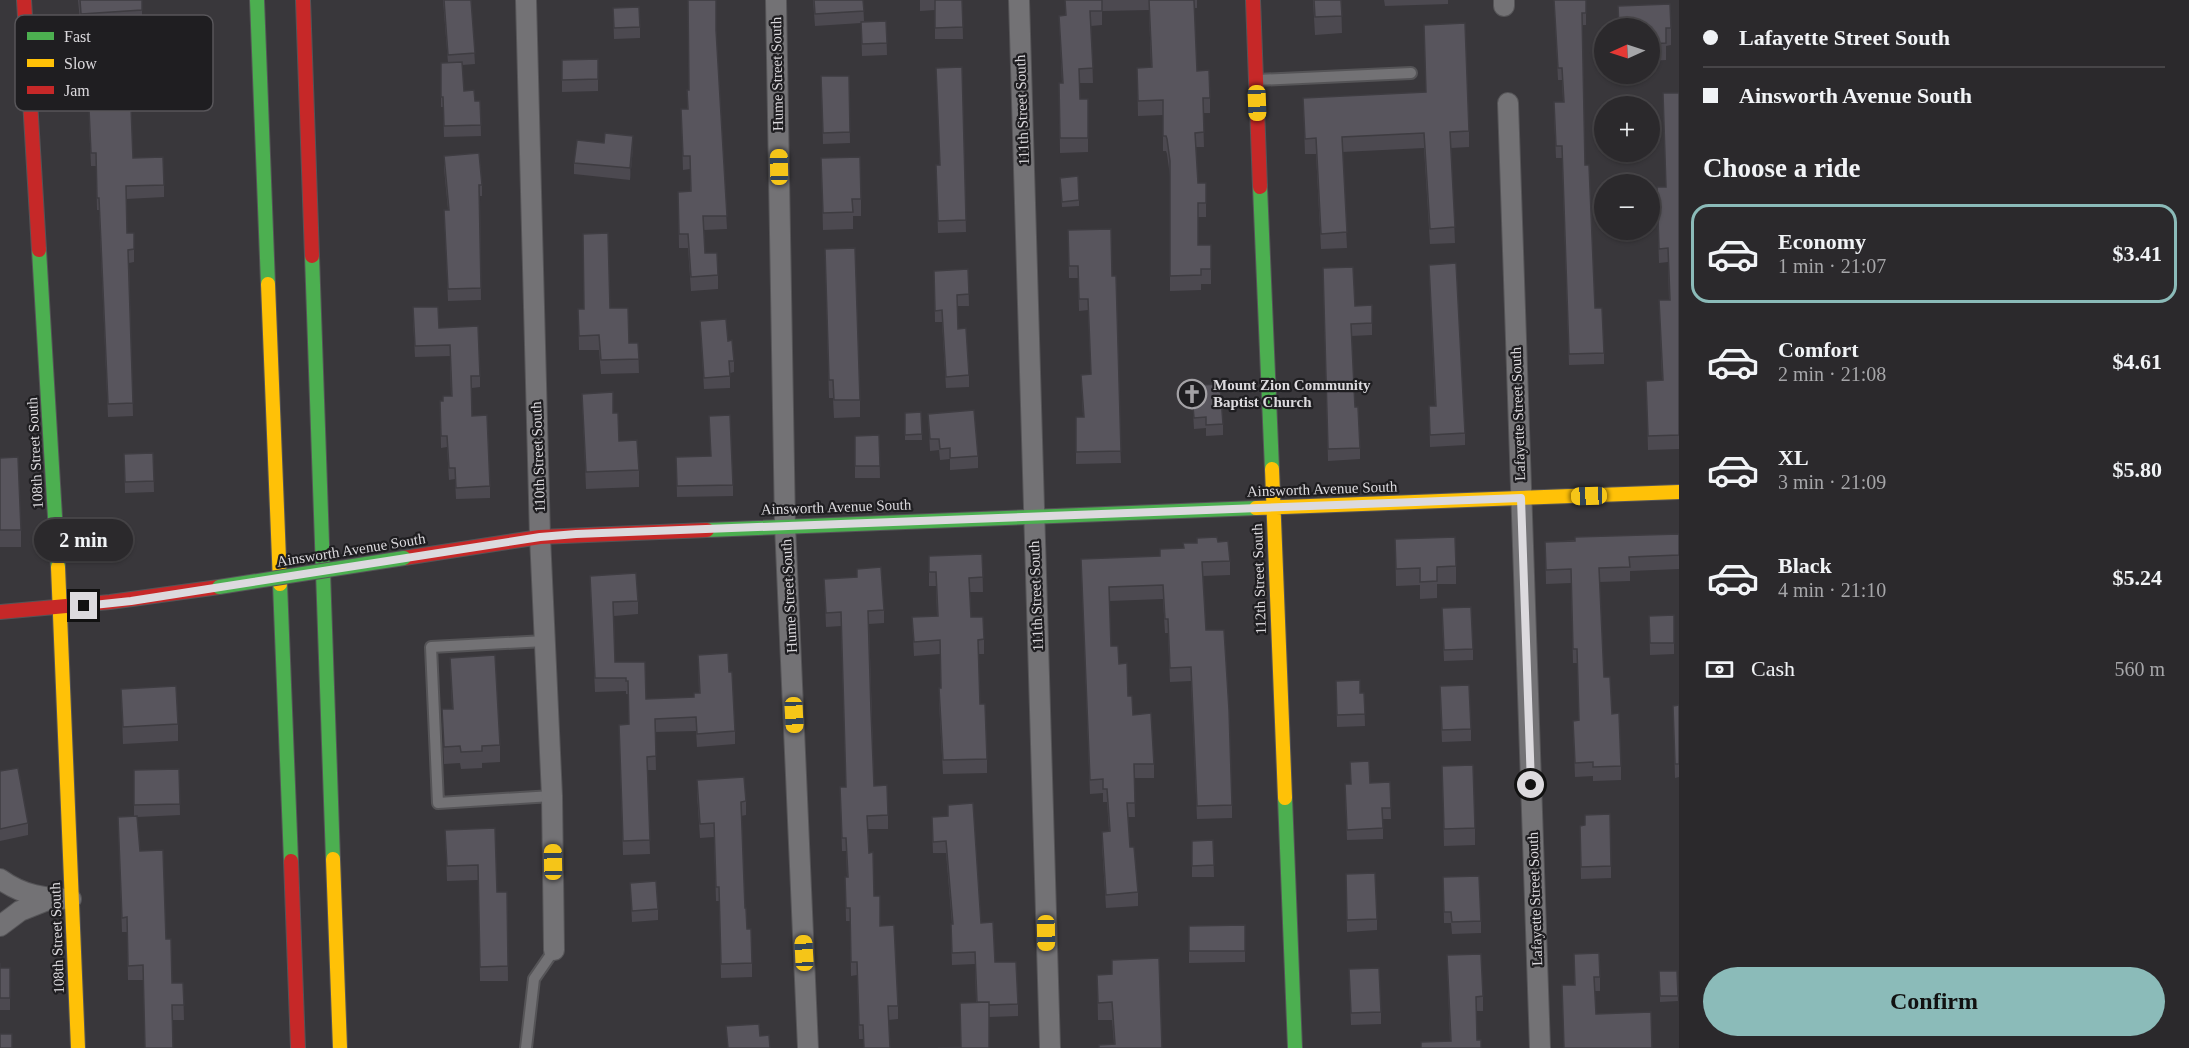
<!DOCTYPE html>
<html lang="en">
<head>
<meta charset="utf-8">
<style>
  body { margin:0; font-family:Georgia,serif; background:#373538; color:#f1f3f6; height:100vh; display:flex; flex-direction:column; font-size:22px; white-space:nowrap }
  * { box-sizing:border-box; margin:0 }
  p { font-size:20px; color:#a6a6a9 }
  .icon { flex:none; width:33px; height:33px; fill:none; stroke:currentColor; stroke-width:2; stroke-linecap:round; stroke-linejoin:round }
  .map { position:relative; flex:1; overflow:hidden }
  .drawer { display:flex; flex-direction:column; background:#2b292c; width:510px }
  .drawer>* { flex:none }
  .top-card { display:grid; align-content:center; height:132px; padding:0 24px; background:#2b292c }
  .needle { width:39px; rotate:267deg }
  .tools { position:absolute; left:1594px; top:18px; display:grid; gap:12px }
  .tools a { display:grid; place-items:center; width:66px; height:66px; border-radius:50%; background:#2b292c; box-shadow:0 2px 4px #0004,0 0 0 2px #474548; font-size:30px }
  .end { position:absolute; width:27px; height:27px; margin:-14px; border:8px solid #dcdade; background:#111; box-shadow:0 0 0 3px #111 }
  .from { border-radius:50% }
  .bubble { position:absolute; height:42px; border-radius:21px; background:#2b292c; box-shadow:0 2px 4px #0004,0 0 0 2px #474548; font-size:20px; font-weight:700; line-height:42px; text-align:center }
  .car { position:absolute; width:18px; height:36px; margin:-18px -9px; border-radius:8px; box-shadow:0 0 4px 2px #0007; background:linear-gradient(#f5c518 24%,#345 0 40%,#f5c518 0 76%,#345 0 86%,#f5c518 0) }
  .top-card b { display:flex; align-items:center; gap:21px; height:57px; font-size:22px }
  .top-card b+b { border-top:2px solid #474548 }
  .top-card i { width:15px; height:15px; background:#f1f3f6 }
  ul { padding:0; list-style:none }
  li { display:flex; align-items:center; gap:18px; height:99px; margin:0 12px 9px; padding:0 12px; border:3px solid transparent; border-radius:18px }
  li div { flex:1 }
  li b { display:block; font-size:22px }
  li em { font-style:normal; font-weight:700 }
  li.selected { border-color:#8bbbb9 }
  li>.icon { width:54px; height:54px; stroke-width:1.5 }
  h2 { padding:0 24px; font-size:27px; line-height:72px }
  .pay { display:flex; align-items:center; gap:15px; height:66px; padding:0 24px; font-size:22px }
  .pay p { margin-inline-start:auto }
  .action { display:flex; gap:12px; margin-top:auto; padding:12px 24px }
  .action a { flex:1; height:69px; border-radius:36px; background:#8bbbb9; color:#111; font-size:24px; font-weight:700; line-height:69px; text-align:center }
  main { display:flex; flex:1; min-height:0 }
  .map>svg:first-child { display:block }
  .lines { fill:none; stroke-linecap:round; stroke-linejoin:round }
  .lane-casing { stroke:#555457; stroke-width:14 }
  .street-casing { stroke:#555457; stroke-width:22 }
  .fast-casing { stroke:#555457; stroke-width:16 }
  .slow-casing { stroke:#555457; stroke-width:16 }
  .jam-casing { stroke:#555457; stroke-width:16 }
  .lane { stroke:#737275; stroke-width:10 }
  .street { stroke:#737275; stroke-width:20 }
  .fast { stroke:#4caf50; stroke-width:14 }
  .slow { stroke:#ffc107; stroke-width:14 }
  .jam { stroke:#c62828; stroke-width:14 }
  .fast-bridge-casing { stroke:#555457; stroke-width:16; stroke-linecap:butt }
  .fast-bridge { stroke:#4caf50; stroke-width:14 }
  .wall { fill:#4c4950 }
  .shaded-wall { fill:#3e3c41 }
  .building { fill:#58555d; stroke:#3e3c41; stroke-width:1.5 }
  .route { stroke:#dcdade; stroke-width:8 }
  .labels { text-anchor:middle; stroke-width:4.5; stroke-linejoin:round; paint-order:stroke }
  .street-label { font-size:15px; fill:#dcdade; stroke:#1f1e21 }
  .poi-label { font-size:15px; font-weight:bold; fill:#dcdade; stroke:#1f1e21; text-anchor:start }
  .key { fill:#1f1e21; stroke:#58565a; stroke-width:1.5 }
  .key-label { font-size:16px; fill:#dcdade }
</style>
</head>
<body>
<main>
<div class="map">
<svg width="1679" height="1048" viewBox="0 0 1679 1048">
  <rect width="100%" height="100%" fill="#39373b"/>
  <g class="lines">
    <g class="lane-casing">
      <path id="lane" d="M1257,80L1411,73
        M545,641L431,647L438,803L552,796
        M526,1048L534,979L554,950"/>
    </g>
    <g class="street-casing">
      <path id="street" d="M526,0L540,537L552,796L554,950
        M776,0L785,525L808,1048
        M1019,0L1050,1048
        M1504,0V6
        M1508,103L1540,1048
        M0,879C22,895 45,899 71,899
        M0,926L20,911L50,899"/>
    </g>
    <g class="fast-casing">
      <path id="fast" d="M257,0L268,284
        M1260,187L1272,469
        M39,250L58,567
        M312,256L333,859
        M707,530L1256,508
        M280,584L291,861
        M1285,798L1295,1048"/>
    </g>
    <g class="slow-casing">
      <path id="slow" d="M268,284L280,584
        M1272,469L1285,798
        M1256,508L1679,492
        M58,567L78,1048
        M333,859L340,1048"/>
    </g>
    <g class="jam-casing">
      <path id="jam" d="M24,0L39,250
        M303,0L312,256
        M1253,0L1260,187
        M404,558L540,537L707,530
        M0,612L110,602L219,587
        M291,861L298,1048"/>
    </g>
    <use href="#lane" class="lane"/>
    <use href="#street" class="street"/>
    <use href="#fast" class="fast"/>
    <use href="#slow" class="slow"/>
    <use href="#jam" class="jam"/>
    <g class="fast-bridge-casing">
      <path id="fast-bridge" d="M219,587L404,558"/>
    </g>
    <use href="#fast-bridge" class="fast-bridge"/>
  </g>
  <path class="wall" d="M78,0H142V27L81,31Z
    M443,0H471L475,64L462,65L464,91L475,101H480L481,136L444,137L443,107H441V63H448Z
    M813,0H863L864,21H886L887,55L862,56L861,23L815,26Z
    M920,0H962L963,39H935V10L920,11Z
    M1065,0H1197V8H1194L1197,71L1210,98V113H1203L1204,147H1196L1198,183H1206V217H1198V245H1211V284H1201V290L1170,291V176L1167,154L1166,151H1163V115L1138,116L1137,68L1151,67L1149,10L1102,11V25L1091,26L1093,83H1079L1080,99H1088V152L1060,153L1059,83H1062L1059,16L1065,15Z
    M1313,0H1341L1342,33L1315,35Z
    M1384,0H1448V4L1385,6Z
    M1554,0H1586V25H1582L1585,165L1595,308L1604,353V364L1569,365L1562,158H1556L1554,114V102H1563L1562,80H1558Z
    M1618,6L1671,28V45L1666,46V60L1650,61V28H1619Z
    M613,8L640,27V38L614,39Z
    M1424,25L1469,131V147L1451,148L1455,243L1430,244L1424,148L1342,152L1347,248L1321,249L1316,154H1305L1303,98L1426,92Z
    M716,30L727,229L704,230L705,253L718,275V289L691,291L688,248H679L678,192L690,191V169L683,170L681,109H687V90H689Z
    M598,59V91L562,92V60Z
    M962,67L966,232L938,233L936,177Z
    M152,69V82L127,83L128,107L133,158L164,185V197L126,199L127,233L134,249V262L129,263L133,416L108,417L99,210H97L96,166H91L89,122V109H92L90,70Z
    M821,76H849L850,143L823,144Z
    M1663,93H1679V449L1648,450L1646,381L1662,380L1659,300H1669L1668,262L1659,263L1657,201L1666,187Z
    M604,143L633,148L630,180L574,174V163Z
    M444,156L482,185V196H480L481,300L448,301L444,210H448L444,168Z
    M821,158L861,199V216H853V229L823,230Z
    M1060,178L1079,200V206L1062,207Z
    M1068,230L1112,276L1121,463L1076,464V417H1083L1081,375L1091,374L1088,310L1079,311L1078,278H1069Z
    M825,249L860,400V417L834,418L833,398H829Z
    M1429,265L1465,433V445L1430,447L1429,406H1435Z
    M1323,268L1355,306L1372,305V335L1351,336L1355,407L1360,448V459L1328,461Z
    M968,269L969,306H957L958,329L969,375V387L946,388L942,322H935L934,271Z
    M610,308L629,343H638L639,373L601,374L599,350H579L578,309Z
    M413,319L439,328L480,376V387L472,388V416L490,486V498L456,499L455,479L449,480L447,447L441,448L440,401H443L451,396L450,356L415,357Z
    M700,321L728,341L734,361V372L730,373V388L704,389Z
    M1200,385L1223,424V435L1206,436V428L1194,429L1192,396H1200Z
    M582,394L613,413L619,441L639,470V487L586,489Z
    M921,412L922,440H905V413Z
    M928,414L978,456V468L950,470V459L940,460L939,450L930,451Z
    M709,416L733,485V496L677,497L676,457L711,456Z
    M879,435L880,478H855V436Z
    M153,453L154,492L125,493L124,454Z
    M0,458L21,530V547H0Z
    M1679,534V569L1630,571V581L1599,582L1604,677L1612,714L1621,766V780L1593,781V776L1575,777L1573,721L1579,720L1577,663H1573L1571,583L1546,584L1545,542Z
    M1395,539L1456,566V584H1437V598L1420,599V585L1396,586Z
    M1218,542L1230,561V575L1203,576L1206,630L1232,805V818L1197,819L1191,681L1170,682L1168,633H1165L1163,599L1109,601L1111,646L1119,664L1133,715L1154,764V778H1134L1135,817H1128L1130,847L1138,892V906L1106,908L1102,845V832L1109,831L1107,802H1103V793L1090,794L1081,559L1160,556L1183,548Z
    M982,554L983,592H970L971,617L984,639V654H978L980,704L987,759V773L943,774L939,702V688H941L940,654L914,656L912,617L937,616L936,586H929V556Z
    M590,576L638,601V614L614,616L615,662L646,699L694,697L699,693L698,655L735,731V744L697,747L696,731L655,732L656,770H647L650,854L623,855L619,725L629,724L628,694H626V691L595,692Z
    M824,579L884,610V623L869,624L874,786L888,815V829H868L869,853L874,896L898,1006V1019L888,1020L863,1039H859L857,975L851,976L850,921H846L845,877H847L846,851H842L840,787H846L841,626L826,627Z
    M1674,615V654L1650,655L1649,616Z
    M1442,619L1473,649V660L1444,661Z
    M450,658L500,745V762L482,763V768L461,769L460,763L444,764L442,709H452Z
    M1336,681L1360,693H1364L1365,726L1337,727Z
    M121,689L178,724V741L123,744Z
    M1440,697L1471,729V741L1442,742Z
    M1679,705V777L1675,778L1673,706Z
    M1442,766L1475,828V845L1444,846Z
    M179,769L180,815L137,817L140,851L166,939L172,983H183L184,1020H173L143,980H128L127,932H122L118,817L134,816V770Z
    M0,771L28,823V835L0,841Z
    M697,780L746,801V815L741,816L745,908L747,929L752,963V977L721,978L719,901H716L714,837L700,838L697,794Z
    M1390,782L1391,819H1383V839L1347,840L1345,795L1370,783Z
    M948,805L981,923L995,962L1018,1004V1016L989,1017L961,1047L960,1003L976,1002L975,964L952,965L951,936V924H952L946,853H933L932,829V817L948,816Z
    M1585,815L1611,866V878L1581,879L1580,837L1585,826Z
    M495,828L497,892H507L508,981H480L478,880L447,881L445,830Z
    M1213,840L1214,877H1192V841Z
    M1443,877L1481,921V933L1452,934L1451,923H1444Z
    M630,883L658,909V920L632,922Z
    M1346,886L1377,919V930L1347,932Z
    M1245,925V962L1189,963V926Z
    M1574,954L1600,977V991H1595L1596,1014L1652,1048H1564L1562,985H1574Z
    M1447,955L1483,996V1011H1476L1450,1041Z
    M0,963V968H10V1010H0Z
    M1659,971H1677L1678,1001L1660,1002Z
    M1097,975L1162,1048L1114,1044L1112,1020H1098Z
    M1349,980L1381,1012V1024L1351,1025Z"/>
  <path class="shaded-wall" d="M633,136V148L630,180V168Z"/>
  <path class="building" d="M80,0H142V10L81,14Z
    M444,0H471L475,53L448,55Z
    M688,0H716V30L727,216H703L705,253H717L718,275L691,277L688,234H679L678,192L691,191L690,156H683L681,109H688L687,90H689Z
    M814,0H863L864,11L815,14Z
    M935,0H962L963,27L935,28Z
    M1065,0H1102V11H1090L1093,68L1079,69L1080,99H1088V138H1060L1059,83H1063L1059,16L1066,15Z
    M1149,0H1194L1197,71L1209,70L1210,98H1203L1204,132L1195,133L1198,183H1206V203H1198V245H1211V269H1201V275L1170,276V161L1167,139L1166,136H1163V100L1138,101L1137,68L1152,67Z
    M1314,0H1341L1342,16L1315,17Z
    M1554,0H1586V13H1582L1585,165H1589L1595,308H1602L1604,353L1569,354L1562,146H1556L1554,102H1564L1562,68H1558Z
    M1670,4L1671,28H1666V43L1650,44V28H1619L1618,6Z
    M639,7L640,27L614,28L613,8Z
    M886,21L887,43L862,44L861,22Z
    M1465,23L1469,131L1450,132L1455,227L1430,229L1424,133L1342,137L1347,232L1321,234L1316,138L1305,139L1303,98L1426,92L1424,25Z
    M151,51L152,69L126,70L128,107H131L133,158L163,157L164,185L126,186L127,233H134V249L128,250L133,403L108,404L99,198H97L96,153H91L89,109H92L90,70L104,69V53Z
    M598,59V79L562,80V60Z
    M462,62L464,91L474,90L475,101H480L481,125L444,126L443,97H441V63Z
    M962,67L966,220L938,221L936,165H940L936,68Z
    M821,76H849L850,132L823,133Z
    M1663,93H1679V435L1648,436L1646,381L1663,380L1659,300H1670L1668,248L1659,249L1657,187H1666Z
    M605,133L633,136L630,168L574,163L577,140L604,143Z
    M479,153L482,185H479L481,288L448,289L444,210H449L444,156Z
    M860,157L861,199H852L853,212L823,213L821,158Z
    M1078,176L1079,200L1062,202L1060,178Z
    M1111,229L1112,276H1116L1121,451L1076,452V417H1084L1081,375L1091,374L1088,299H1079L1078,266H1069L1068,230Z
    M608,233L610,308H628L629,343H638L639,359L601,360L599,335L579,336L578,309H584L583,234Z
    M855,248L860,400H834L833,380H829L825,249Z
    M1456,263L1465,433L1430,435L1429,406H1436L1429,265Z
    M1353,267L1355,306L1372,305V323L1351,324L1355,407H1358L1360,448L1328,449L1323,268Z
    M968,269L969,294L957,295L958,329L966,328L969,375L946,377L942,310L935,311L934,271Z
    M413,307H438L439,328L478,326L480,376H471L472,416L487,415L490,486L456,488L455,468H449L447,436H441L440,401H443V396H452L450,345L415,346Z
    M726,319L728,341L732,340L734,361H729L730,376L704,378L700,321Z
    M1220,384L1223,424L1206,425V417L1194,418L1192,396H1201L1200,385Z
    M613,392V413H618L619,441L637,440L639,470L586,472L582,394Z
    M974,410L978,456L950,458V448L940,449L939,439H930L928,414Z
    M921,412L922,434L905,435V413Z
    M730,415L733,485L677,486L676,457L711,456L709,416Z
    M879,435L880,466H855V436Z
    M153,453L154,481L125,482L124,454Z
    M18,457L21,530H0V458Z
    M1679,534V555L1629,557L1630,567L1599,568L1604,677H1610L1612,714L1619,713L1621,766L1593,767V762L1575,763L1573,721L1579,720L1577,649H1573L1571,569L1546,570L1545,542L1575,541V537Z
    M1217,537L1218,542L1228,541L1230,561L1202,562L1206,630H1224L1229,710L1232,805L1197,806L1191,667L1170,668L1168,619H1165L1163,585L1109,587L1111,646H1118L1119,664L1127,663L1128,696H1132L1133,715L1151,713L1154,764H1134L1135,803H1127L1130,847H1134L1138,892L1106,895L1102,832L1110,831L1107,789H1103V779L1090,780L1081,559L1160,556V549L1184,548L1183,543H1197V538Z
    M1455,537L1456,566L1437,567V581L1420,582V568L1396,569L1395,539Z
    M982,554L983,577L969,578L971,617H983L984,639L978,640L980,704H985L987,759L943,760L939,688H941L940,640L914,642L912,617L938,616L936,572H929V556Z
    M881,567L884,610L868,611L871,711L874,786L887,785L888,815L867,816L869,853L873,852L874,896H880V926L894,925L898,1006H888L890,1048H864L863,1025H859L857,962H851L850,908H846L845,877H848L846,838H842L840,787H846L841,612L826,613L824,579L857,577V569Z
    M636,573L638,601L613,602L615,662H645L646,699L694,697V693H700L698,655L728,653L729,672H732L735,731L697,734L696,717L655,719L656,756L647,757L650,840L623,841L619,725L629,724L628,681H626V678H595L590,576Z
    M1471,607L1473,649L1444,650L1442,608Z
    M1674,615V643H1650L1649,616Z
    M495,655L500,745L482,746V751L461,752L460,746L444,747L442,709H453L450,658Z
    M1360,680V693H1364L1365,714L1337,715L1336,681Z
    M1469,685L1471,729L1442,730L1440,686Z
    M176,686L178,724L123,727L121,689Z
    M1679,705V764H1675L1673,706Z
    M1369,761L1370,783L1390,782L1391,808H1382L1383,828L1347,830L1345,784H1351L1350,762Z
    M1473,765L1475,828L1444,829L1442,766Z
    M18,768L28,823L0,829V771Z
    M179,769L180,804L134,805V770Z
    M744,777L746,801L741,802L745,908H746L747,929H751L752,963L721,964L719,887H716L714,823L700,824L697,780Z
    M973,803L981,923L993,922L995,962H1016L1018,1004L989,1005V1002H977L975,952L952,953L951,924H953L946,841L933,842L932,817L948,816V805Z
    M1610,814L1611,866L1581,867L1580,826L1585,825V815Z
    M137,816L140,851L163,850L166,939H171L172,983H183L184,1005H172L173,1048H145L143,965L128,966L127,917L122,918L118,817Z
    M495,828L497,892H507L508,966L480,967L478,865L447,866L445,830Z
    M1213,840L1214,865L1192,866V841Z
    M1375,873L1377,919L1347,920L1346,874Z
    M1479,876L1481,921L1452,922L1451,912H1444L1443,877Z
    M656,881L658,909L632,911L630,883Z
    M1245,925V951H1189V926Z
    M1599,953L1600,977H1594L1596,1014L1651,1012L1652,1048H1564L1562,985H1575L1574,954Z
    M1481,954L1483,996L1476,997L1477,1040H1481V1048H1421V1042L1451,1041L1447,955Z
    M1159,958L1162,1048H1099V1045L1115,1044L1112,1002L1098,1003L1097,975L1112,974V960Z
    M0,963V968H10V998H0Z
    M1379,968L1381,1012L1351,1013L1349,969Z
    M1659,971H1677L1678,996H1660Z
    M989,1002V1048H938L961,1047L960,1003Z
    M759,1024L760,1036L769,1035L770,1048H728L726,1026Z
    M0,1034H12V1048H0Z"/>
  <g class="lines">
    <path class="route" d="M84,606L131,601L540,537L576,534L1521,498L1531,785"/>
  </g>
  <defs>
    <g id="church-ring" transform="scale(1.5)"><circle r="9.5" fill="#1f1e21" stroke="#a3a1a5" stroke-width="1.5"/><path d="M-1.2-6h2.4v3.5h3.3v2.4h-3.3V6h-2.4V-.1h-3.3v-2.4h3.3Z" fill="#a3a1a5"/></g>
  </defs>
  <g fill-rule="evenodd">
    <use href="#church-ring" x="1192" y="394"/>
  </g>
  <g class="labels">
    <g class="street-label">
      <text transform="translate(777 74) rotate(-91)" y="5">Hume Street South</text>
      <text transform="translate(1022 110) rotate(-92)" y="5">111th Street South</text>
      <text transform="translate(1518 414) rotate(-92)" y="5">Lafayette Street South</text>
      <text transform="translate(35 453) rotate(-93)" y="5">108th Street South</text>
      <text transform="translate(538 457) rotate(-92)" y="5">110th Street South</text>
      <text transform="translate(1322 489) rotate(-2)" y="5">Ainsworth Avenue South</text>
      <text transform="translate(836 507) rotate(-2)" y="5">Ainsworth Avenue South</text>
      <text transform="translate(351 550) rotate(-9)" y="5">Ainsworth Avenue South</text>
      <text transform="translate(1259 579) rotate(-92)" y="5">112th Street South</text>
      <text transform="translate(789 596) rotate(-93)" y="5">Hume Street South</text>
      <text transform="translate(1036 596) rotate(-92)" y="5">111th Street South</text>
      <text transform="translate(1535 899) rotate(-92)" y="5">Lafayette Street South</text>
      <text transform="translate(57 938) rotate(-92)" y="5">108th Street South</text>
    </g>
    <g class="poi-label">
      <text x="1213" y="390">Mount Zion Community<tspan x="1213" dy="17">Baptist Church</tspan></text>
    </g>
  </g>
  <rect x="15" y="15" width="198" height="96" rx="9" class="key"/>
  <rect x="27" y="32" width="27" height="8" fill="#4caf50"/>
  <rect x="27" y="59" width="27" height="8" fill="#ffc107"/>
  <rect x="27" y="86" width="27" height="8" fill="#c62828"/>
  <g class="key-label">
    <text x="64" y="42">Fast</text>
    <text x="64" y="69">Slow</text>
    <text x="64" y="96">Jam</text>
  </g>
</svg>
<div class="tools">
<a><svg class="needle" viewBox="-14 -14 28 28"><path d="M0-13l5 13h-10z" fill="#e53935"/><path d="M0 13l5-13h-10z" fill="#a6a6a9"/></svg></a>
<a>+</a>
<a>−</a>
</div>
<i class="end from" style="left:1531px;top:785px"></i>
<i class="end" style="left:84px;top:606px"></i>
<div class="bubble" style="left:34px;top:519px;width:99px">2 min</div>
<i class="car" style="left:1257px;top:103px;rotate:178deg"></i>
<i class="car" style="left:779px;top:167px;rotate:359deg"></i>
<i class="car" style="left:1589px;top:496px;rotate:268deg"></i>
<i class="car" style="left:794px;top:715px;rotate:177deg"></i>
<i class="car" style="left:553px;top:862px;rotate:359deg"></i>
<i class="car" style="left:1046px;top:933px;rotate:179deg"></i>
<i class="car" style="left:804px;top:953px;rotate:357deg"></i>
</div>
<section class="drawer">
<div class="top-card">
<b><i class="from"></i>Lafayette Street South</b>
<b><i></i>Ainsworth Avenue South</b>
</div>
<h2>Choose a ride</h2>
<ul>
<li class="selected"><svg class="icon" aria-label="car" viewBox="0 0 24 24"><path d="M5 17H2v-5l4-1 3-4h7l3 4 3 1v5h-3M9 17h6M6 11h13"/><circle cx="7" cy="17" r="2"/><circle cx="17" cy="17" r="2"/></svg><div><b>Economy</b><p>1 min · 21:07</p></div><em>$3.41</em></li>
<li><svg class="icon" aria-label="car" viewBox="0 0 24 24"><path d="M5 17H2v-5l4-1 3-4h7l3 4 3 1v5h-3M9 17h6M6 11h13"/><circle cx="7" cy="17" r="2"/><circle cx="17" cy="17" r="2"/></svg><div><b>Comfort</b><p>2 min · 21:08</p></div><em>$4.61</em></li>
<li><svg class="icon" aria-label="car" viewBox="0 0 24 24"><path d="M5 17H2v-5l4-1 3-4h7l3 4 3 1v5h-3M9 17h6M6 11h13"/><circle cx="7" cy="17" r="2"/><circle cx="17" cy="17" r="2"/></svg><div><b>XL</b><p>3 min · 21:09</p></div><em>$5.80</em></li>
<li><svg class="icon" aria-label="car" viewBox="0 0 24 24"><path d="M5 17H2v-5l4-1 3-4h7l3 4 3 1v5h-3M9 17h6M6 11h13"/><circle cx="7" cy="17" r="2"/><circle cx="17" cy="17" r="2"/></svg><div><b>Black</b><p>4 min · 21:10</p></div><em>$5.24</em></li>
</ul>
<div class="pay"><svg class="icon" aria-label="cash" viewBox="0 0 24 24"><path d="M3 7h18v10H3z"/><circle cx="12" cy="12" r="2"/></svg>Cash<p>560 m</p></div>
<div class="action"><a>Confirm</a></div>
</section>
</main>
</body>
</html>
